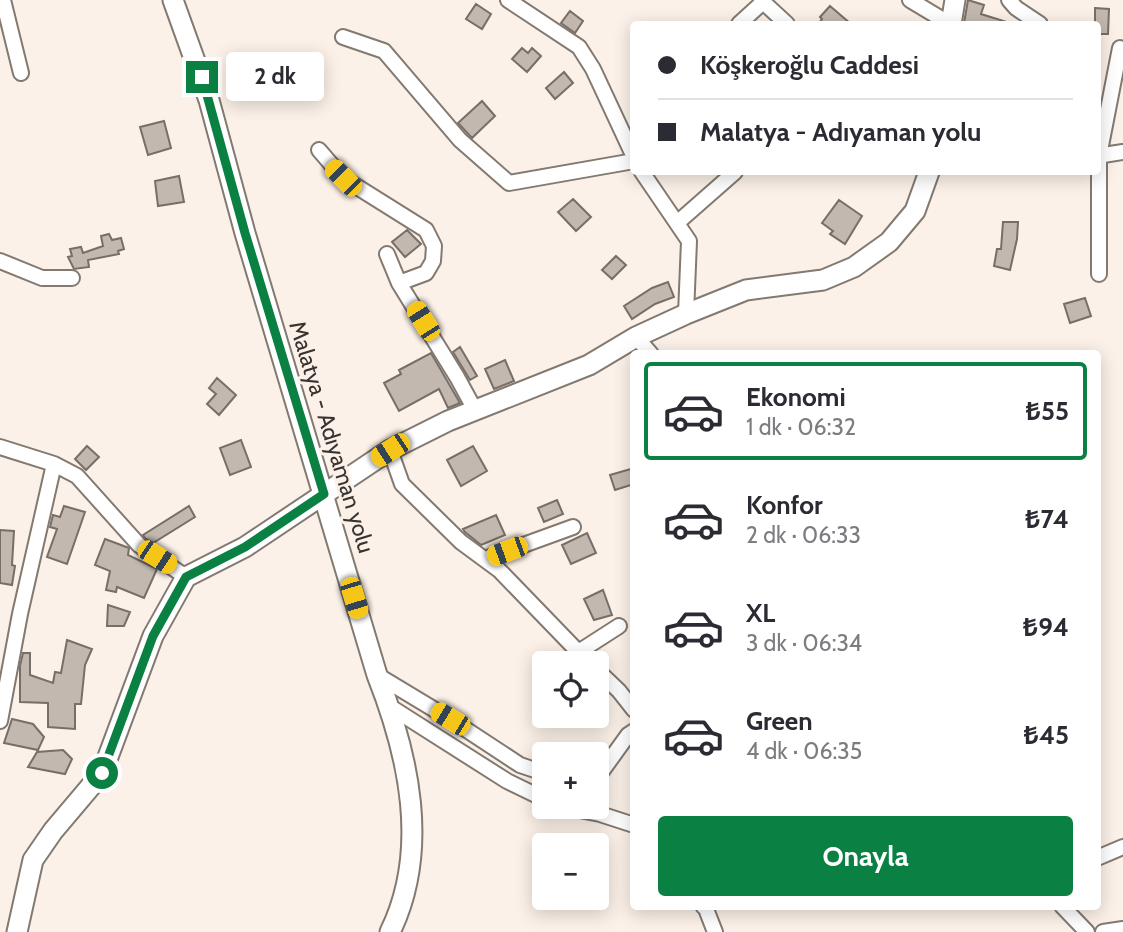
<!DOCTYPE html>
<html lang="tr">
<head>
<meta charset="utf-8">
<style>
  body { margin:0; font-family:Cabin,sans-serif; background:#f2f2f3; color:#2b2b33; height:100vh; display:flex; flex-direction:column; font-size:26px; white-space:nowrap }
  * { box-sizing:border-box; margin:0 }
  p { font-size:23px; color:#7c7c81 }
  .icon { flex:none; width:38px; height:38px; fill:none; stroke:currentColor; stroke-width:2; stroke-linecap:round; stroke-linejoin:round }
  .map { position:relative; flex:1; overflow:hidden }
  .drawer { position:absolute; left:630px; top:350px; width:471px; height:560px; display:flex; flex-direction:column; background:#fff; border-radius:7px; box-shadow:0 4px 18px #0003 }
  .drawer>* { flex:none }
  .banner { position:absolute; left:630px; top:21px; width:471px; height:154px; border-radius:7px; box-shadow:0 4px 18px #0003; display:grid; align-content:center; height:154px; padding:0 28px; background:#fff }
  .tools { position:absolute; left:532px; top:651px; display:grid; gap:14px }
  .tools a { display:grid; place-items:center; width:77px; height:77px; border-radius:7px; background:#fff; box-shadow:0 4px 18px #0003; font-size:35px }
  .end { position:absolute; width:32px; height:32px; margin:-16px; border:9px solid #0b8043; background:#fff; box-shadow:0 0 0 4px #fff }
  .from { border-radius:50% }
  .bubble { position:absolute; height:49px; border-radius:7px; background:#fff; box-shadow:0 4px 18px #0003; font-size:23px; font-weight:700; line-height:49px; text-align:center }
  .car { position:absolute; width:21px; height:42px; margin:-21px -10px; border-radius:9px; box-shadow:0 0 5px 2px #0007; background:linear-gradient(#f5c518 24%,#345 0 40%,#f5c518 0 76%,#345 0 86%,#f5c518 0) }
  .banner b { display:flex; align-items:center; gap:24px; height:66px; font-size:26px }
  .banner b+b { border-top:2px solid #e1e1e2 }
  .banner i { width:18px; height:18px; background:#2b2b33 }
  ul { padding:12px 0 0; list-style:none }
  li { display:flex; align-items:center; gap:21px; height:98px; margin:0 14px 10px; padding:0 14px; border:4px solid transparent; border-radius:7px }
  li div { flex:1 }
  li b { display:block; font-size:26px }
  li em { font-style:normal; font-weight:700 }
  li.selected { border-color:#0b8043 }
  li>.icon { width:63px; height:63px; stroke-width:1.5 }
  .action { display:flex; gap:14px; margin-top:auto; padding:14px 28px }
  .action a { flex:1; height:80px; border-radius:7px; background:#0b8043; color:#fff; font-size:28px; font-weight:700; line-height:80px; text-align:center }
  .map>svg:first-child { display:block }
  .building { fill:#c2b8b0; stroke:#776e67; stroke-width:2 }
  .lines { fill:none; stroke-linecap:round; stroke-linejoin:round }
  .minor-casing { stroke:#827971; stroke-width:18 }
  .secondary-casing { stroke:#827971; stroke-width:23 }
  .minor { stroke:#fff; stroke-width:14 }
  .secondary { stroke:#fff; stroke-width:19 }
  .route { stroke:#0b8043; stroke-width:9 }
  .labels { text-anchor:middle; stroke-width:6; stroke-linejoin:round; paint-order:stroke }
  .street-label { font-size:23px; fill:#373330; stroke:#fbf1e8 }
</style>
</head>
<body>
<div class="map">
<svg width="1123" height="932" viewBox="0 0 1123 932">
  <rect width="100%" height="100%" fill="#fbf1e8"/>
  <path class="building" d="M968,0L984,5L981,14L1007,22L1006,24L964,23Z
    M476,4L491,14L482,29L466,19Z
    M830,6L851,24H818L822,19L820,17Z
    M1095,8L1109,9L1108,34H1097V24H1095Z
    M570,11L583,21L575,33L561,23Z
    M522,48L528,53L532,48L541,56L527,72L512,59Z
    M564,72L573,83L555,99L546,88Z
    M482,101L495,116L472,138L458,123Z
    M164,121L171,148L148,155L140,127Z
    M179,176L184,202L158,206L155,181Z
    M573,199L591,217L576,231L558,212Z
    M839,200L862,216L845,244L830,234L833,231L822,223Z
    M1003,222H1018L1017,239L1010,270L994,266L997,249H1001Z
    M407,230L421,244L405,257L392,242Z
    M109,234L112,240L121,238L124,249L118,251L119,254L88,260L89,267L74,269L68,257L72,256L70,249L81,247L83,253L103,246L101,236Z
    M616,256L626,265L612,279L602,270Z
    M668,282L674,297L655,304L632,319L624,306L652,288Z
    M1085,298L1091,316L1070,323L1064,304Z
    M460,347L477,376L470,380L453,352Z
    M431,353L460,403L448,408L439,389L399,411L384,383L401,374L399,370Z
    M505,360L514,381L494,389L485,369Z
    M217,378L236,395L219,415L207,404L216,394L209,388Z
    M241,440L251,467L230,475L220,448Z
    M87,446L99,457L86,470L75,459Z
    M473,446L487,471L461,486L447,460Z
    M634,468V484L615,490L610,475Z
    M557,500L563,514L544,522L538,508Z
    M64,506L85,512L67,564L47,557L57,529L50,527L53,515L60,517Z
    M189,506L195,517L153,543L145,538L143,535Z
    M496,515L505,535L481,545L465,532L463,529Z
    M0,530L14,531L12,565L15,566L12,585L0,583Z
    M587,533L596,553L571,564L562,545Z
    M105,539L129,548L128,555L157,569L144,598L117,587L116,592L106,590L110,571L95,565Z
    M603,590L612,615L594,620L584,599Z
    M108,605L130,612L124,626H107Z
    M67,640L92,649L85,665L81,704H75V729L48,727V703L20,702V666L23,653H30V675L53,683L55,672L61,673Z
    M12,719L33,724L44,737L38,750L4,743Z
    M63,750L72,759L65,774L28,767L37,752Z"/>
  <g class="lines">
    <g class="minor-casing">
      <path id="minor" d="M3,0L21,73
        M508,0L579,47L593,69L634,157
        M761,0L787,24
        M910,0L950,24
        M1009,0L1016,8L1040,24
        M739,24L763,2
        M343,37L384,51L460,140L509,183L634,161
        M319,150L343,178L426,230L434,246L433,261L426,273L399,283L457,377L475,410
        M1097,156L1123,152
        M642,172L689,241L686,314
        M677,223L735,172
        M387,254L399,283
        M0,261L42,278H72
        M1099,274V156L1120,48
        M636,337L651,354
        M0,447L54,464L77,476L139,545L186,577
        M390,450L402,484L461,542L499,570L589,663
        M485,559L573,527
        M577,653L619,626
        M597,670L619,691L634,710
        M377,675L450,719L520,765L544,773
        M389,706L507,781L544,799
        M0,721L20,614L54,464
        M597,778L628,735L634,731
        M564,807L600,814L634,825
        M1097,858L1123,847
        M703,906L706,909L715,932
        M1062,906L1087,932
        M1103,932L1123,929"/>
    </g>
    <g class="secondary-casing">
      <path id="secondary" d="M173,0L209,100L245,233L377,675C409,756 430,850 390,932
        M951,24L955,0
        M17,932L33,860L53,831L102,773L153,636L186,577L245,547L390,450L448,421L589,365L636,337L686,314L746,290L823,280L854,267L889,242L915,211L929,172"/>
    </g>
    <use href="#minor" class="minor"/>
    <use href="#secondary" class="secondary"/>
  </g>
  <g class="lines">
    <path class="route" d="M102,773L153,636L186,577L245,547L324,494L245,233L202,77"/>
  </g>
  <g class="labels">
    <g class="street-label">
      <text transform="translate(332 437) rotate(73)" y="8">Malatya - Adıyaman yolu</text>
    </g>
  </g>
</svg>
<div class="tools">
<a><svg class="icon" aria-label="locate" viewBox="0 0 24 24"><circle cx="12" cy="12" r="6"/><path d="M12 2v4M12 18v4M2 12h4M18 12h4"/></svg></a>
<a>+</a>
<a>−</a>
</div>
<i class="end from" style="left:102px;top:773px"></i>
<i class="end" style="left:202px;top:77px"></i>
<div class="bubble" style="left:226px;top:52px;width:98px">2 dk</div>
<i class="car" style="left:343px;top:178px;rotate:315deg"></i>
<i class="car" style="left:423px;top:321px;rotate:328deg"></i>
<i class="car" style="left:390px;top:450px;rotate:237deg"></i>
<i class="car" style="left:507px;top:551px;rotate:250deg"></i>
<i class="car" style="left:157px;top:557px;rotate:123deg"></i>
<i class="car" style="left:354px;top:598px;rotate:163deg"></i>
<i class="car" style="left:450px;top:719px;rotate:301deg"></i>
<div class="banner">
<b><i class="from"></i>Köşkeroğlu Caddesi</b>
<b><i></i>Malatya - Adıyaman yolu</b>
</div>
<section class="drawer">
<ul>
<li class="selected"><svg class="icon" aria-label="car" viewBox="0 0 24 24"><path d="M5 17H2v-5l4-1 3-4h7l3 4 3 1v5h-3M9 17h6M6 11h13"/><circle cx="7" cy="17" r="2"/><circle cx="17" cy="17" r="2"/></svg><div><b>Ekonomi</b><p>1 dk · 06:32</p></div><em>₺55</em></li>
<li><svg class="icon" aria-label="car" viewBox="0 0 24 24"><path d="M5 17H2v-5l4-1 3-4h7l3 4 3 1v5h-3M9 17h6M6 11h13"/><circle cx="7" cy="17" r="2"/><circle cx="17" cy="17" r="2"/></svg><div><b>Konfor</b><p>2 dk · 06:33</p></div><em>₺74</em></li>
<li><svg class="icon" aria-label="car" viewBox="0 0 24 24"><path d="M5 17H2v-5l4-1 3-4h7l3 4 3 1v5h-3M9 17h6M6 11h13"/><circle cx="7" cy="17" r="2"/><circle cx="17" cy="17" r="2"/></svg><div><b>XL</b><p>3 dk · 06:34</p></div><em>₺94</em></li>
<li><svg class="icon" aria-label="car" viewBox="0 0 24 24"><path d="M5 17H2v-5l4-1 3-4h7l3 4 3 1v5h-3M9 17h6M6 11h13"/><circle cx="7" cy="17" r="2"/><circle cx="17" cy="17" r="2"/></svg><div><b>Green</b><p>4 dk · 06:35</p></div><em>₺45</em></li>
</ul>
<div class="action"><a>Onayla</a></div>
</section>
</div>
</body>
</html>
